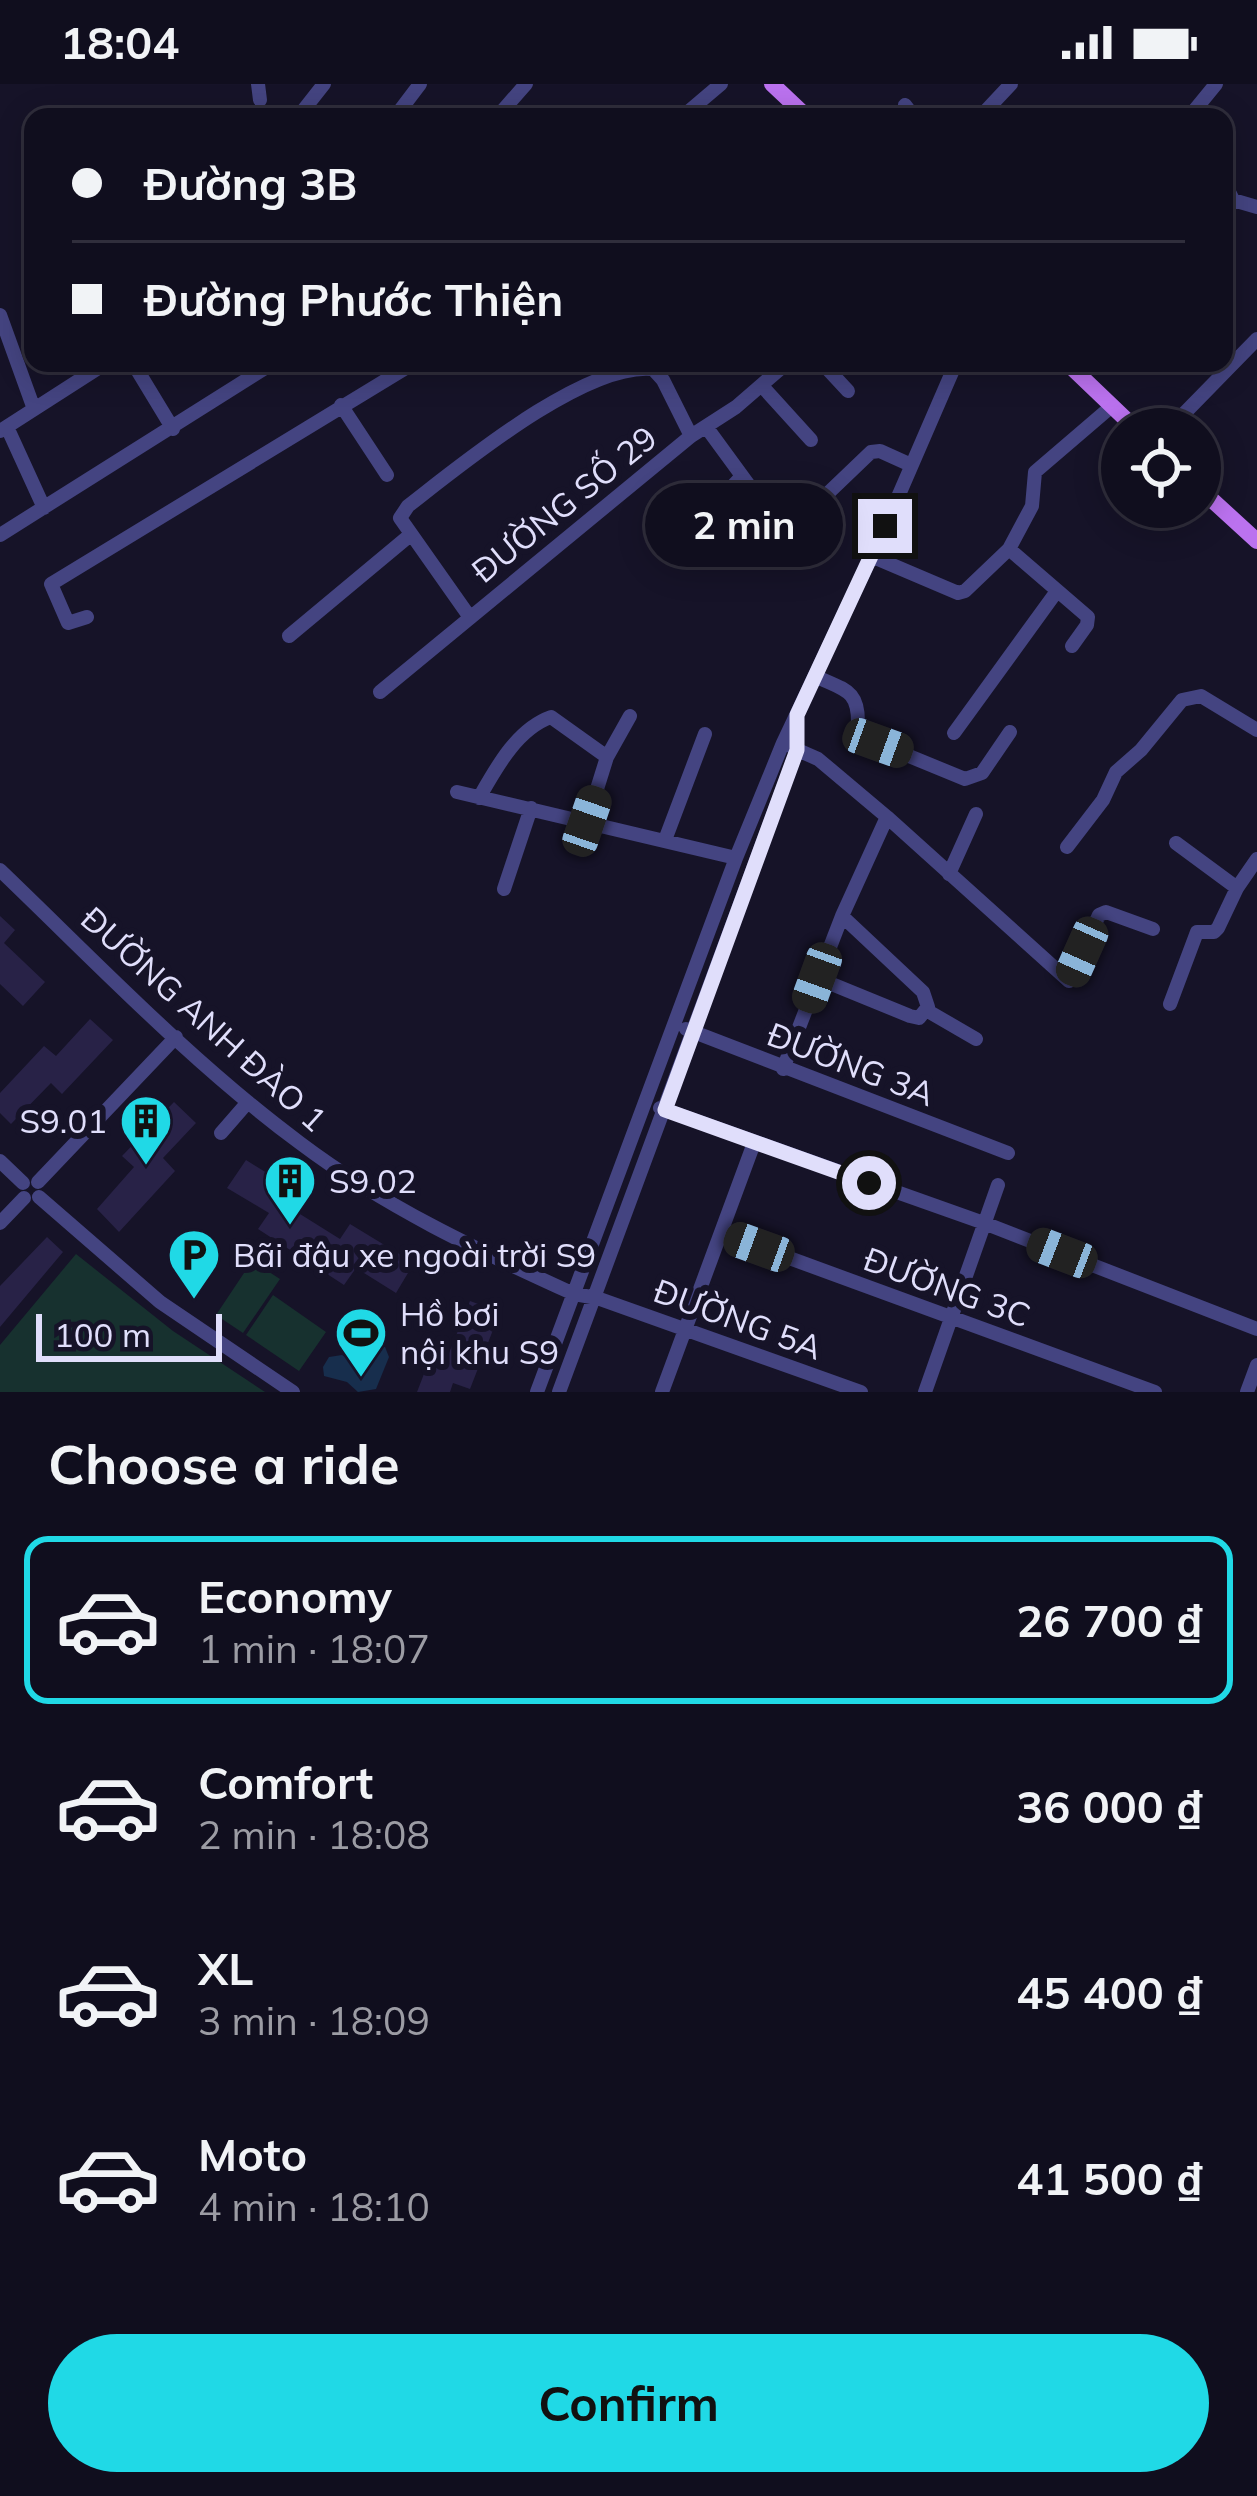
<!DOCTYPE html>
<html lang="en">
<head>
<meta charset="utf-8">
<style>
  body { margin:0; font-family:Mulish,sans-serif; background:#1e1c2b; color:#f1f3f6; height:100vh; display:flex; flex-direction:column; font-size:45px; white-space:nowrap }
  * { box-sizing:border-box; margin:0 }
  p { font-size:39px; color:#9c9ca4 }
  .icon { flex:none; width:66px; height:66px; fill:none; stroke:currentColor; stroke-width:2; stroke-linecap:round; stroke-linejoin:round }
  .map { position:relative; height:1308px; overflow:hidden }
  .drawer { display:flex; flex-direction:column; background:#100e1e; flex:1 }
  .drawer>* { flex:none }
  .top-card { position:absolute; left:24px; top:24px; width:1209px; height:264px; border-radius:24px; box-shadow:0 6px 30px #0003,0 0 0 3px #302e3c; display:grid; align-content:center; height:264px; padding:0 48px; background:#100e1e }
  .fabs { position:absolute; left:1101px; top:324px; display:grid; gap:24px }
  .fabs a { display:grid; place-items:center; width:120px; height:120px; border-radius:50%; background:#100e1e; box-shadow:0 6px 30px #0003,0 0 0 3px #302e3c; font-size:60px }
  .scale { position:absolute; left:36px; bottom:30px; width:186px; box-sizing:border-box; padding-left:12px; border:6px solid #e0defb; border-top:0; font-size:33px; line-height:42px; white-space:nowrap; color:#e0defb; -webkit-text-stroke:9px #161328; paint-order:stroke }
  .end { position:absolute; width:54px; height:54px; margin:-27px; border:15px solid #e0defb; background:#111; box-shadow:0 0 0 6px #111 }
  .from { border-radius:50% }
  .bubble { position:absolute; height:84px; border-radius:42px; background:#100e1e; box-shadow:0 6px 30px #0003,0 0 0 3px #302e3c; font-size:39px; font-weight:700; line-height:84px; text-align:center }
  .car { position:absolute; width:36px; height:72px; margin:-36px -18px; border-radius:15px; box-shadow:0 0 9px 3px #0007; background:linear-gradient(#222 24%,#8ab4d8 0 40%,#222 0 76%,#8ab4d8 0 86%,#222 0) }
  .top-card b { display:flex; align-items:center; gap:42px; height:114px; font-size:45px }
  .top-card b+b { border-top:3px solid #302e3c }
  .top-card i { width:30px; height:30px; background:#f1f3f6 }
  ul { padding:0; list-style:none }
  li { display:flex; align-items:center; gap:36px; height:168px; margin:0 24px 18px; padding:0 24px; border:6px solid transparent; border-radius:24px }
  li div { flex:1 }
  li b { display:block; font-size:45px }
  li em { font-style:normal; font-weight:700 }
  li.current { border-color:#20d9e6 }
  li>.icon { width:108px; height:108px; stroke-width:1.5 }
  h2 { padding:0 48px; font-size:54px; line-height:144px }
  .action { display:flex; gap:24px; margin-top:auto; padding:24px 48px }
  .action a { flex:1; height:138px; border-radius:72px; background:#20d9e6; color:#111; font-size:48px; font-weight:700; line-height:138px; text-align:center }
  .status { display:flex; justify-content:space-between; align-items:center; height:84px; padding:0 60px; background:#100e1e; direction:ltr }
  .status svg { height:33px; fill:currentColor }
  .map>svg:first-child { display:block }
  .green { fill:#17312f }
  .water { fill:#172e4d }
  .building { fill:#282247 }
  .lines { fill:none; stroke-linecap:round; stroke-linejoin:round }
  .minor { stroke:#444481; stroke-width:14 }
  .major { stroke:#bb72ef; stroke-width:16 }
  .route { stroke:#e0defb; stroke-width:15 }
  .labels { text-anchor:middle; stroke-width:12; stroke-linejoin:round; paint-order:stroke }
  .street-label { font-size:33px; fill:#e0defb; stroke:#161328 }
  .poi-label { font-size:33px; fill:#e0defb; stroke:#161328; text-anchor:start }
</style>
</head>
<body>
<div class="status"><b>18:04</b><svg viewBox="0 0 49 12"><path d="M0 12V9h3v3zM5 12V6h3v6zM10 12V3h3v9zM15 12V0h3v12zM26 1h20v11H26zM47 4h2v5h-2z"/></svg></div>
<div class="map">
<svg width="1257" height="1308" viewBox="0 0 1257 1308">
  <rect width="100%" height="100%" fill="#161328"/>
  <path class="green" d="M76,1170L173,1247L265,1308H0V1261Z
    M252,1177L280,1195L243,1249L216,1231Z
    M273,1211L326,1248L299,1287L246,1251Z"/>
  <path class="water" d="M373,1262L385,1263L389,1273L376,1305L358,1308L347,1298L324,1292L323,1283L329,1273L342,1271L358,1281Z"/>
  <path class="building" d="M0,832L15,846L4,859L45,898L23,922L0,900Z
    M90,935L113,956L62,1010L51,999L11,1040L0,1029V1009L44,962L56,972Z
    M174,1018L196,1039L163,1074L175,1087L119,1148L97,1125L134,1083L122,1072Z
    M246,1076L309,1115L300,1130L340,1155L350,1140L414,1179L396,1209L356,1184L344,1201L258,1145L269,1129L227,1104Z
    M47,1153L63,1168L0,1243V1202Z
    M470,1217L500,1228L470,1305L453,1299L450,1308H417L434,1264L449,1269Z"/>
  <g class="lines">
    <path class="minor" d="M258,0L260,16
      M905,21L914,33
      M298,33L324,0
      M395,33L420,0
      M497,33L526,0
      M682,33L721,0
      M980,33L1011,0
      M1189,33L1216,0
      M1224,98L1233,116L1224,130
      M1233,116L1257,123
      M0,231L34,325
      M133,279L173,345
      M822,279L848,307
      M762,302L811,356
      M341,321L387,391
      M7,343L44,424
      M707,344L759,415
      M1169,345L1257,255
      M0,347L106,279
      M800,436L871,368L880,367L911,381
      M716,440L728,407L742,392
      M0,451L273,279
      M1009,465L1032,422L1035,388L1112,322
      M871,472L958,509L965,507L1009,465L1088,533L1087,541L1072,562
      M469,532L400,434L408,422C461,381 585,278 653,285L663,296L691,352
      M87,533L68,539L51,500L414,279
      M289,552L409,452
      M815,592C844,606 859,605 858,641L870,656L965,695L982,689L1010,648
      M380,608L691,352L736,323L787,279
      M954,649L1057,507
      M793,664L818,675L887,733L1069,897L1099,831L1106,828L1153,845
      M607,673L630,632
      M457,708L736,774
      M479,714C496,684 517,645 551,633L607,673L587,737
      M665,756L705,650
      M1176,759L1237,804
      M1067,763L1103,716L1116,688L1141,666L1182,616L1201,612L1257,646
      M0,786C97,879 192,979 300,1059C385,1123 477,1166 574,1210L597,1214L861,1308
      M949,790L976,730
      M504,805L531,724
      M817,894L910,932L919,934L928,923L923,908L842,832
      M1170,920L1197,848H1214L1218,844L1237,804L1257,775
      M926,926L976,955
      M686,945L1008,1069
      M783,985L842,832L887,733
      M660,1024L984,1139L1257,1245
      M221,1049L248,1018
      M0,1077L23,1099
      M38,1098L176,953
      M39,1113L160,1218L293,1308
      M0,1139L24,1114
      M721,1149L1155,1308
      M537,1308L736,774L783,659L885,443L956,279
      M559,1308L797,666V636
      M662,1308L754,1059
      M925,1308L998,1101
      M1247,1308L1257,1281"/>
    <path class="major" d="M772,0L807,33
      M1067,279L1136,345
      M1200,405L1257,457"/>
  </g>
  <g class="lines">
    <path class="route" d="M869,1099L665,1026L797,666V631L885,442"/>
  </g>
  <defs>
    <g id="building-pin" transform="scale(2.7)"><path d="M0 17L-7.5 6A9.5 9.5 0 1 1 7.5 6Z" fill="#20d9e6" stroke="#161328"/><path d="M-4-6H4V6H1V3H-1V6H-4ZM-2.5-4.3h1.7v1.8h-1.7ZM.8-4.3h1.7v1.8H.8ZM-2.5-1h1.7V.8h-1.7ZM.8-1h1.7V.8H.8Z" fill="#111"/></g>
    <g id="parking-pin" transform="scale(2.7)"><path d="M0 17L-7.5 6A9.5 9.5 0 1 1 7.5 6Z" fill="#20d9e6" stroke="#161328"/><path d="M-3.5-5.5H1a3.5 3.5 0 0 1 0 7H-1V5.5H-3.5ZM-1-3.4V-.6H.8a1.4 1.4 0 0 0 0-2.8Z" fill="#111"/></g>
    <g id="stadium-pin" transform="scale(2.7)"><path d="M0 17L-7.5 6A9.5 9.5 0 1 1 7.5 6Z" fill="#20d9e6" stroke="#161328"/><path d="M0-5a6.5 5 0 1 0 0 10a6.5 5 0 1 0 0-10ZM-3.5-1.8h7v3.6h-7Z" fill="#111"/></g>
  </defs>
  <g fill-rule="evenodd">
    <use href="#building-pin" x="146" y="1037"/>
    <use href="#building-pin" x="290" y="1097"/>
    <use href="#parking-pin" x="194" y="1171"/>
    <use href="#stadium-pin" x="361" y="1249"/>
  </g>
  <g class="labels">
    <g class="street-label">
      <text transform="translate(564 420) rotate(-39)" y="12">ĐƯỜNG SỐ 29</text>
      <text transform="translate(204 935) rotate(42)" y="12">ĐƯỜNG ANH ĐÀO 1</text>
      <text transform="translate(851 980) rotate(21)" y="12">ĐƯỜNG 3A</text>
      <text transform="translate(947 1203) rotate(20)" y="12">ĐƯỜNG 3C</text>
      <text transform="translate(738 1235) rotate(20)" y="12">ĐƯỜNG 5A</text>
    </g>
    <g class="poi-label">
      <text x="107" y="1049" text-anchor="end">S9.01</text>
      <text x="329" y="1109">S9.02</text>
      <text x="233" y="1183">Bãi đậu xe ngoài trời S9</text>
      <text x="400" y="1242">Hồ bơi<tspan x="400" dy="38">nội khu S9</tspan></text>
    </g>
  </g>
</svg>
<div class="fabs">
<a><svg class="icon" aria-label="locate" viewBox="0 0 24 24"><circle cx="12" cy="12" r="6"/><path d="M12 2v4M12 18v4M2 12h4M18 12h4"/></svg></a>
</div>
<div class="scale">100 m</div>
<i class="end from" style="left:869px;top:1099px"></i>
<i class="end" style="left:885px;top:442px"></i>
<div class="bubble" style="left:645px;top:399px;width:198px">2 min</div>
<i class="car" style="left:878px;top:659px;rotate:110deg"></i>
<i class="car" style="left:587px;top:737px;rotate:19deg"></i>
<i class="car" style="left:1082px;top:868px;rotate:204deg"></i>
<i class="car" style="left:817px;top:894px;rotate:200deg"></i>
<i class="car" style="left:759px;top:1163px;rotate:290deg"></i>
<i class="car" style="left:1062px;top:1169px;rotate:291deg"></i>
<div class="top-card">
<b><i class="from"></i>Đường 3B</b>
<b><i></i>Đường Phước Thiện</b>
</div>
</div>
<section class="drawer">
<h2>Choose a ride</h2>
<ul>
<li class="current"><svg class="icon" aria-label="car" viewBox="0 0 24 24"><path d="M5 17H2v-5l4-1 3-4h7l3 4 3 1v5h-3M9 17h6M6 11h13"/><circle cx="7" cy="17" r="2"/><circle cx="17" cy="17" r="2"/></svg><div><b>Economy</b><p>1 min · 18:07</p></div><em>26 700 ₫</em></li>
<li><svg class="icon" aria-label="car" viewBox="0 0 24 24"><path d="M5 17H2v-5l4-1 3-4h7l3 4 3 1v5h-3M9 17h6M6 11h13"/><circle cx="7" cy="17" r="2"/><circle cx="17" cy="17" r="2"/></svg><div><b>Comfort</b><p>2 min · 18:08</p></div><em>36 000 ₫</em></li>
<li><svg class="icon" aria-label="car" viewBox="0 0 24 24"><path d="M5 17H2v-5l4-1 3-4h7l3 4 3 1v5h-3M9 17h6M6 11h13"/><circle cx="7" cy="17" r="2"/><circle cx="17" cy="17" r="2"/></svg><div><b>XL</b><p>3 min · 18:09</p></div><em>45 400 ₫</em></li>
<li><svg class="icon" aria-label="car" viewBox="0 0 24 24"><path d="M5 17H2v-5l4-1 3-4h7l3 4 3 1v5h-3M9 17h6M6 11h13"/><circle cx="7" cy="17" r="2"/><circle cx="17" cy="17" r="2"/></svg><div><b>Moto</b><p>4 min · 18:10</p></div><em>41 500 ₫</em></li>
</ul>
<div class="action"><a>Confirm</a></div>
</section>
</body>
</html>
